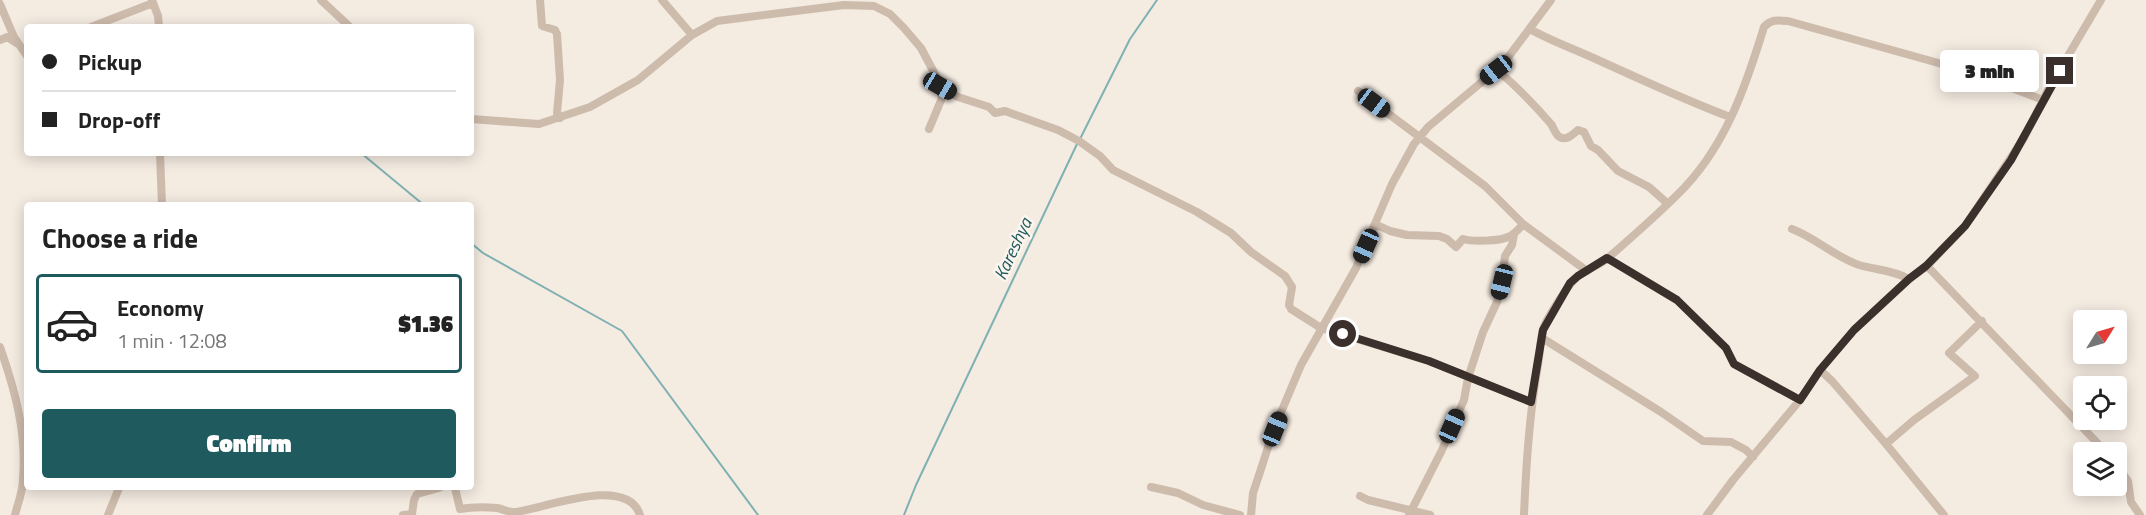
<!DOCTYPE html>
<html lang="en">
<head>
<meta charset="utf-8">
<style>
  body { margin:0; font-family:"Titillium Web",sans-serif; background:#f2f2f2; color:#222; height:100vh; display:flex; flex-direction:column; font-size:22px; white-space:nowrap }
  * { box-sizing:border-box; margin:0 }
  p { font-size:20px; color:#767676 }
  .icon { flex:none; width:33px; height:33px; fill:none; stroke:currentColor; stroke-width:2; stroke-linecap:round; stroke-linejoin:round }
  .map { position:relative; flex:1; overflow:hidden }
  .side { position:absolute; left:24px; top:202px; width:450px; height:288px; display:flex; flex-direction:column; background:#fff; border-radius:6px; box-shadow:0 3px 15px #0003 }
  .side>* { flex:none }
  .top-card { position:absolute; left:24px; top:24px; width:450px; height:132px; border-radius:6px; box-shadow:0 3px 15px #0003; display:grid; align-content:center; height:132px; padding:0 18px; background:#fff }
  .needle { width:39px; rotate:53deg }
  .tools { position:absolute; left:2073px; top:310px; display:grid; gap:12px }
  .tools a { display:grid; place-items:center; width:54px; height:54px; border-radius:6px; background:#fff; box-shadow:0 3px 15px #0003; font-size:30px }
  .end { position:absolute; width:27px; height:27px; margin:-14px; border:8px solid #3b302b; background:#fff; box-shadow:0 0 0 3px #fff }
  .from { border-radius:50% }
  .bubble { position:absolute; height:42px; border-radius:6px; background:#fff; box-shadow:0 3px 15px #0003; font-size:20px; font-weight:800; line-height:42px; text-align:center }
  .car { position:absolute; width:18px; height:36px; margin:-18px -9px; border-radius:8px; box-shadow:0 0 4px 2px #0007; background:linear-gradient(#222 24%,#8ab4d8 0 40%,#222 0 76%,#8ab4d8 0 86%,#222 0) }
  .top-card b { display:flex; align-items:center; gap:21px; height:57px; font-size:22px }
  .top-card b+b { border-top:2px solid #e0e0e0 }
  .top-card i { width:15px; height:15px; background:#222 }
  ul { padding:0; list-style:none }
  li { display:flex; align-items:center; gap:18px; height:99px; margin:0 12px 9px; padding:0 6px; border:3px solid #e0e0e0; border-radius:6px }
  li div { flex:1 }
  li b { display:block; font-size:22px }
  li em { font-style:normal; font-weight:800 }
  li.selected { border-color:#1f5a5e }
  li>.icon { width:54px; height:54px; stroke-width:1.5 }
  h2 { padding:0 18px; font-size:27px; line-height:72px }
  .cta { display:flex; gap:12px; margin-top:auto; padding:12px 18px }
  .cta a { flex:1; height:69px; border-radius:6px; background:#1f5a5e; color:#fff; font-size:24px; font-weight:800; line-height:69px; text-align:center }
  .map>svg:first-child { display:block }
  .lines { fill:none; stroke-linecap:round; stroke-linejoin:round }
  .stream { stroke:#7fb0b2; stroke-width:2 }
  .street { stroke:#cdbbac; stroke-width:8 }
  .route { stroke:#3b302b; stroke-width:8 }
  .labels { text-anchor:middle; stroke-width:5; stroke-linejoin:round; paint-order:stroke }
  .water-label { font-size:18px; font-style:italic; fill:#1f5a5e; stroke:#fbf5ee }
</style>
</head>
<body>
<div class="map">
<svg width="2146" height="515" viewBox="0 0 2146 515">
  <rect width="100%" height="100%" fill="#f4ebe1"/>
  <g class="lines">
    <path class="stream" d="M1080,139L1130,39L1157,0
      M361,153L425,206
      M471,243L483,253L622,331L758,515
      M904,515L916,485L1077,144"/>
    <path class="street" d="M152,0L158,16L159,27
      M321,0L350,27
      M540,0L542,26L555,30L557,34L560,80L557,113L560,118
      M662,0L692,35
      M0,4L14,37L27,56
      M91,27L153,3
      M1530,29C1549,40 1569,47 1589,56C1636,77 1682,99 1730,117
      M0,40L7,37L18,44
      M1496,70C1511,80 1539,110 1551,124C1554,128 1556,137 1562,138C1568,140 1574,133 1578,130L1584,132L1591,146L1598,150L1618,171L1649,187L1667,203
      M940,86L958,97L989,107L995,113L1005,111L1058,130L1079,141L1100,156L1113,170L1197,212L1231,233L1251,252L1285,276L1292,287L1289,305L1291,309L1321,328L1429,361L1531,402
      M1358,91L1485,186L1523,224L1587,271
      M471,119L539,124L590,107L638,80L692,35L717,21L844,5L874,6L890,14L904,28L921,48L937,78L942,98L929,129
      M160,153L162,206
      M1375,224L1390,231L1407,235L1439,236L1447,239L1456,247L1463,239C1473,242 1499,241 1508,237C1514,235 1519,229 1523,224
      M1792,229C1816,238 1835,257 1859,265C1876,270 1893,270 1909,279
      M1607,258L1677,300L1726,348L1734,364L1800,400
      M1927,266L2107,453
      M1542,338L1661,412L1703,441L1731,442L1746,450L1753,457
      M0,347C15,390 27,433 23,479C23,491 18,503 15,515
      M1820,370L1832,381L1886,444L1944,515
      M1886,444L1914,420L1975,376L1949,353L1982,321
      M2116,464L2128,481L2131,502L2140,515
      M1151,487L1178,493L1203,505L1240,515
      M455,488L460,509C472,507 486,507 497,508C504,509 509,513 515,512C543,509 627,474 640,515
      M1360,496L1368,500L1430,515
      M108,515L119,488
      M403,515L412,514L414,500L417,494L439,488
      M1251,515L1253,493L1260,472L1274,429L1301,365L1356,268L1392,184L1414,144L1428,127L1496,70L1509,56L1551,0
      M1409,515L1442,450L1464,400L1468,378L1483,332L1497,302L1502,282L1505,256L1512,245L1514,234
      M1524,515C1526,465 1529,415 1538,365C1540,354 1540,340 1543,329C1547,318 1569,283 1578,276C1588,269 1600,265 1609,257C1632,237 1655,217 1677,195C1724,150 1745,89 1764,27C1771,19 1778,20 1788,21L1967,71L2043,100
      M1707,515L1733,480L1800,400L1820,370L1854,330L1909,279L1927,266L1965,226L2024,138L2049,88L2101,0"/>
  </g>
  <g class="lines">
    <path class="route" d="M1343,334L1429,361L1531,402L1543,330L1570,283L1578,276L1607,258L1677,300L1726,348L1734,364L1800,400L1820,370L1854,330L1909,279L1926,266L1965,226L2011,160L2060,71"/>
  </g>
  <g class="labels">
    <g class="water-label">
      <text transform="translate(1013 249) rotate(-65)" y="6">Kareshya</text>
    </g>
  </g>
</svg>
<div class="tools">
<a><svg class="needle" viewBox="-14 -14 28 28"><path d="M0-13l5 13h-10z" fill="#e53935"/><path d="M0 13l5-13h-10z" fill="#767676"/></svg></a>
<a><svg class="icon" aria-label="locate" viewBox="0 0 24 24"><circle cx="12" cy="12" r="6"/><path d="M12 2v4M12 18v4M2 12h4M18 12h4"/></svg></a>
<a><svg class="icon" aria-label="layers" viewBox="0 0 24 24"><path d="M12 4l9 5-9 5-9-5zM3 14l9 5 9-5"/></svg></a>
</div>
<i class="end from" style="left:1343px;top:334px"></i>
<i class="end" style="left:2060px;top:71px"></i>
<div class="bubble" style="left:1940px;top:50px;width:99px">3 min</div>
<i class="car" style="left:1496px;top:70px;rotate:232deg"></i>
<i class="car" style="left:940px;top:86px;rotate:120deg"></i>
<i class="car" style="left:1374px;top:103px;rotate:127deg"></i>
<i class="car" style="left:1366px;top:246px;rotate:204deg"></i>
<i class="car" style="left:1502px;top:282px;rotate:194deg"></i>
<i class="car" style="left:1452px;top:426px;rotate:24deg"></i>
<i class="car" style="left:1275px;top:429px;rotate:22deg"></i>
<div class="top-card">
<b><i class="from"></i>Pickup</b>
<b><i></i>Drop-off</b>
</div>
<section class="side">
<h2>Choose a ride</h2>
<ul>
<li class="selected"><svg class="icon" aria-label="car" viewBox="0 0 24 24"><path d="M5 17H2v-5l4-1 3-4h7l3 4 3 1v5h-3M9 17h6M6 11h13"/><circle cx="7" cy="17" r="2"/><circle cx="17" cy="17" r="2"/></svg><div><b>Economy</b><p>1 min · 12:08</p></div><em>$1.36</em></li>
</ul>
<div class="cta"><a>Confirm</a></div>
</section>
</div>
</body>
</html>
